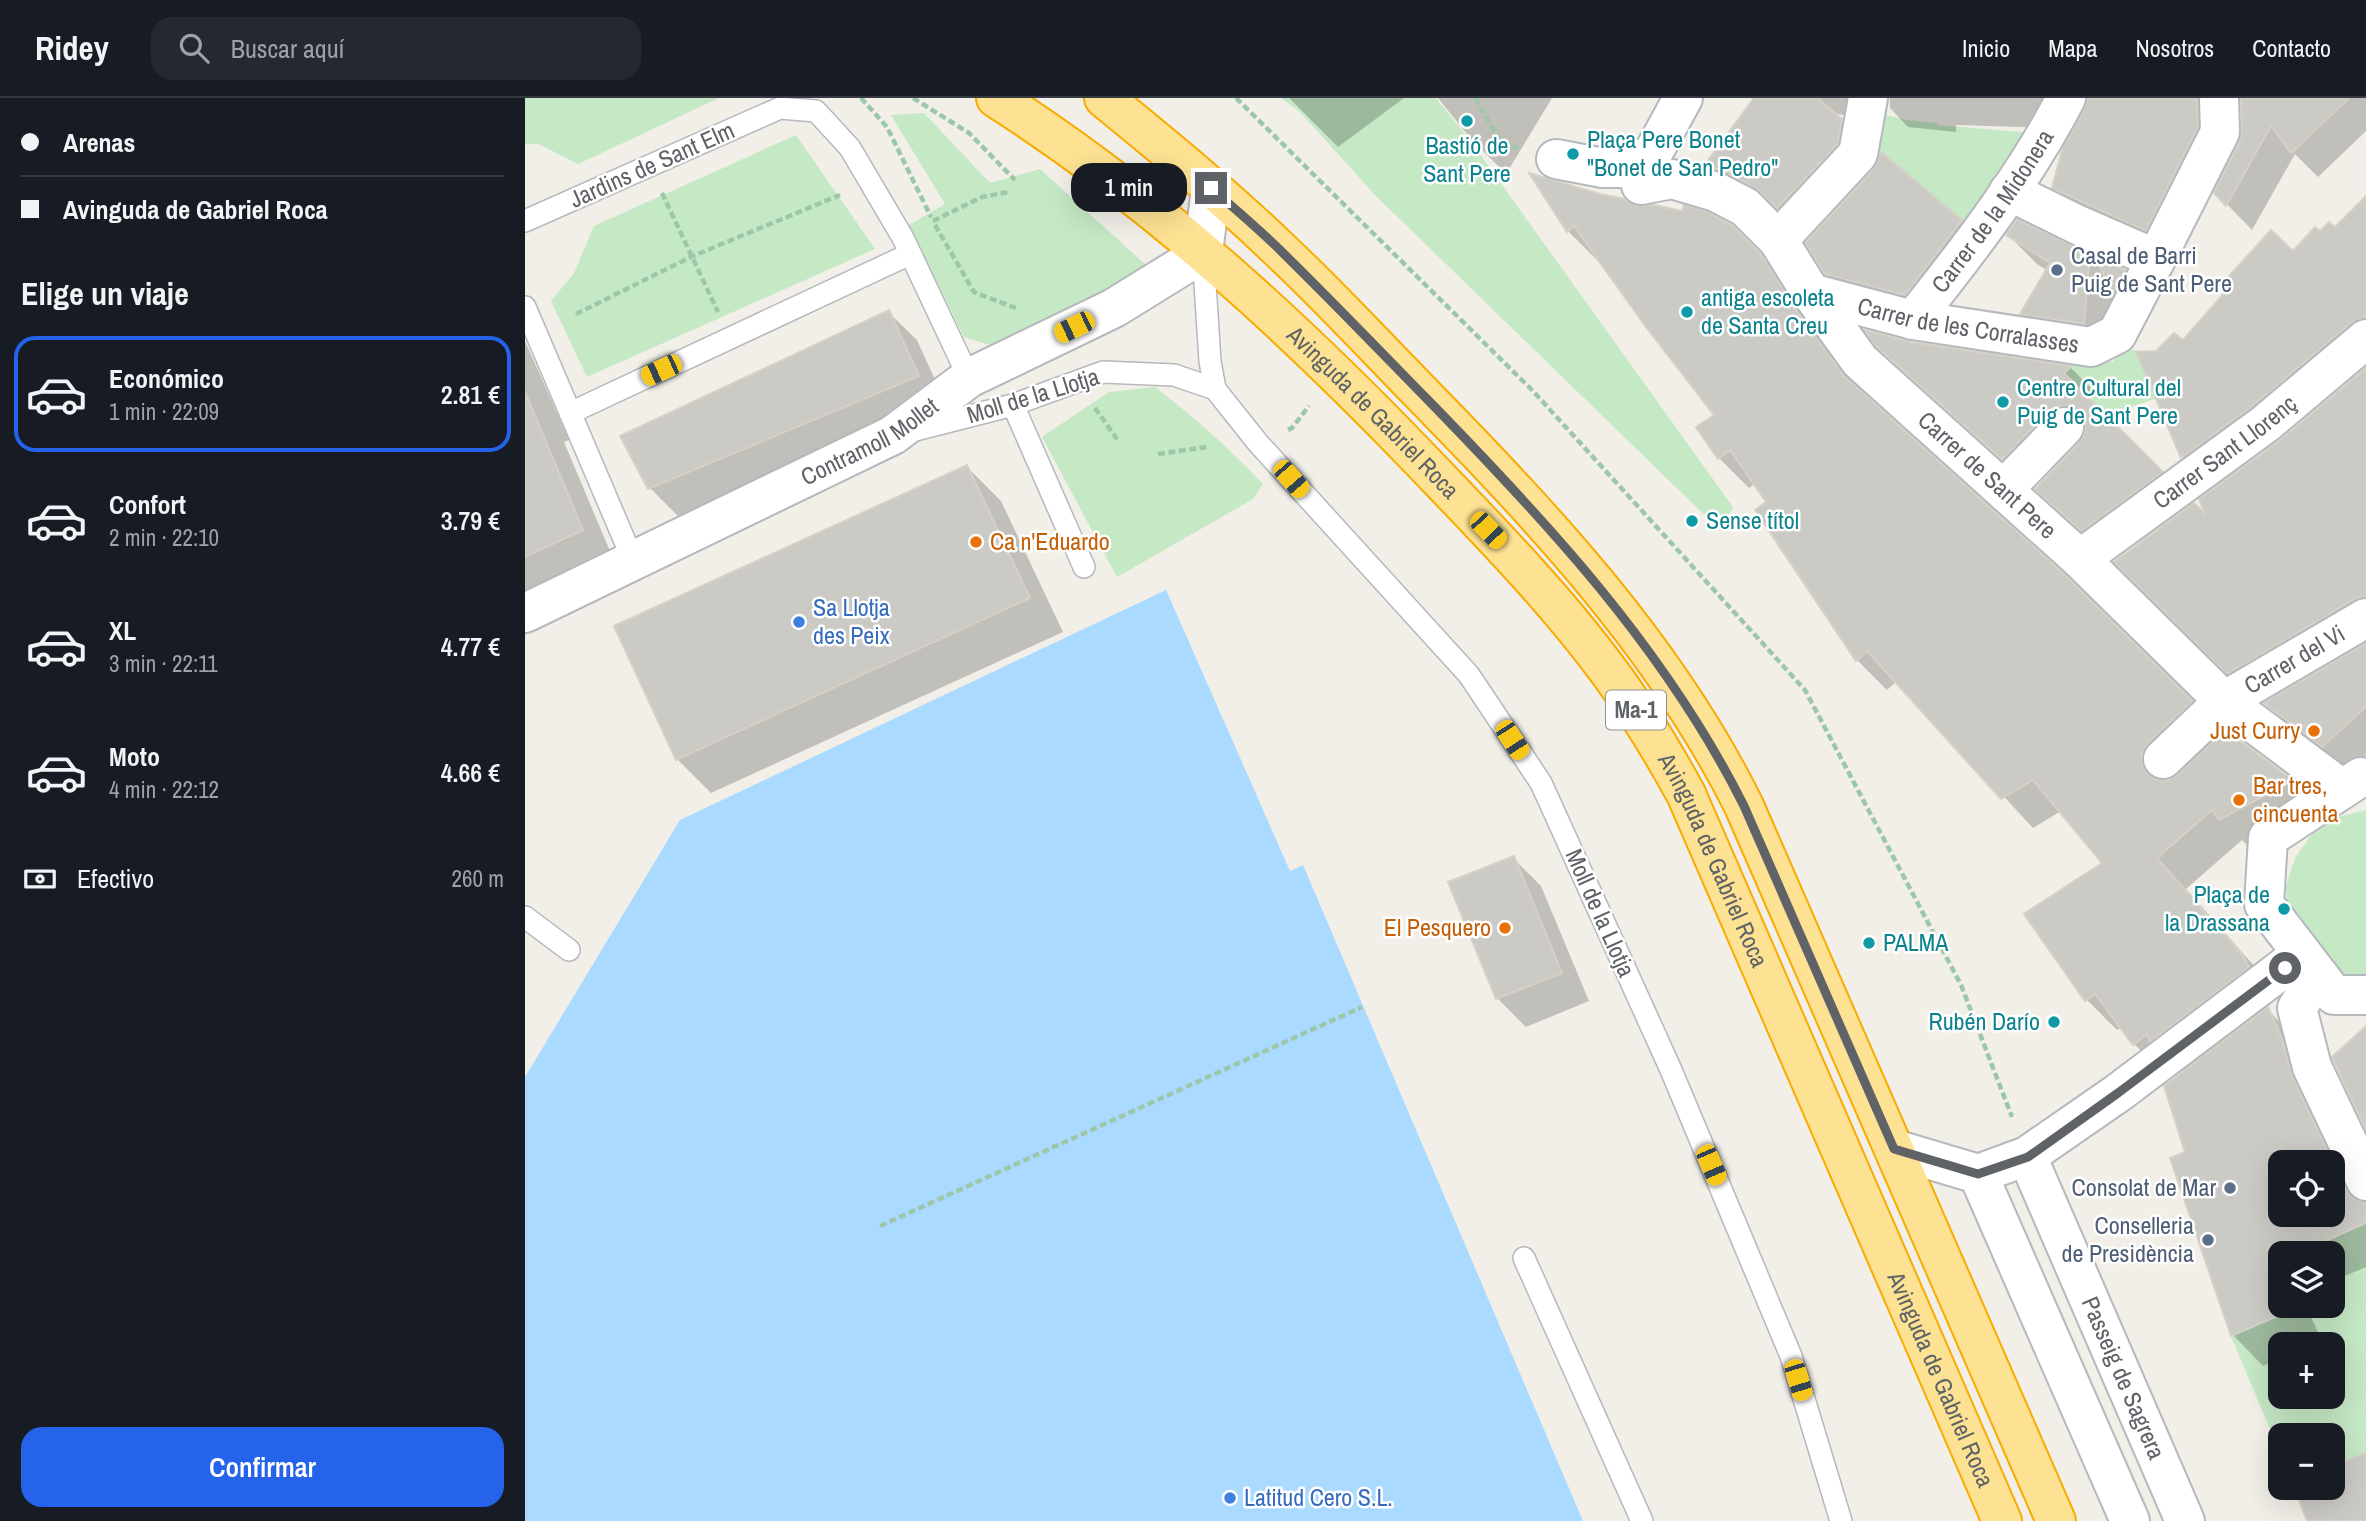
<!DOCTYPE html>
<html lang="es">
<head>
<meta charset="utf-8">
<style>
  body { margin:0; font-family:"Archivo Narrow",sans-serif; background:#242831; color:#f1f3f6; height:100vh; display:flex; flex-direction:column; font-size:26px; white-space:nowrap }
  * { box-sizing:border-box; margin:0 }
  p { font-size:23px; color:#9ea1a6 }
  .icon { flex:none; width:38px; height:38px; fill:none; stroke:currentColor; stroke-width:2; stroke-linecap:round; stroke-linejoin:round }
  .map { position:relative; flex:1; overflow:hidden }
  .side { display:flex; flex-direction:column; background:#171b24; width:525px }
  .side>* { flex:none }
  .top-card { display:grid; align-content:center; height:154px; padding:0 21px; background:#171b24 }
  .fabs { position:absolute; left:1743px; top:1052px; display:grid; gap:14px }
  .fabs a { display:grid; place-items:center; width:77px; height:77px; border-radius:14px; background:#171b24; box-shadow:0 7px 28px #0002; font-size:35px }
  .end { position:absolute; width:32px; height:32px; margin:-16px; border:9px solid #5f6368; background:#fff; box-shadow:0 0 0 4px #fff }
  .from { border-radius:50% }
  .bubble { position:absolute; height:49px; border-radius:21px; background:#171b24; box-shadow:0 7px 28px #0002; font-size:23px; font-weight:600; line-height:49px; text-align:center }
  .car { position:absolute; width:21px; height:42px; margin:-21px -10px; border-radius:9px; box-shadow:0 0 5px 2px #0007; background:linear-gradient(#f5c518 24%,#345 0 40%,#f5c518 0 76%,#345 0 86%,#f5c518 0) }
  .top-card b { display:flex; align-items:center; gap:24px; height:66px; font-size:26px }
  .top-card b+b { border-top:2px solid #363941 }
  .top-card i { width:18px; height:18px; background:#f1f3f6 }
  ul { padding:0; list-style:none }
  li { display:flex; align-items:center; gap:21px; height:116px; margin:0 14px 10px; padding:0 7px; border:4px solid transparent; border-radius:21px }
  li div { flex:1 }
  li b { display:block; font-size:26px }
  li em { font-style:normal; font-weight:600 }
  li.selected { border-color:#2563eb }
  li>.icon { width:63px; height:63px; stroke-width:1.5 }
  h2 { padding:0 21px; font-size:32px; line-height:84px }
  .pay { display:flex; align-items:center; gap:18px; height:77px; padding:0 21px; font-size:26px }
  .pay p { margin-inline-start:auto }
  .action { display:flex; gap:14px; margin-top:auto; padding:14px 21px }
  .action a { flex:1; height:80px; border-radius:21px; background:#2563eb; color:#fff; font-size:28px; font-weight:600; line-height:80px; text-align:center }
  header { display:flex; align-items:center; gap:42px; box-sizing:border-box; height:98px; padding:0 35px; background:#171b24; border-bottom:2px solid #363941 }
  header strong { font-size:33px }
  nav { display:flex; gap:38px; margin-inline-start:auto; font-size:24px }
  .search { width:490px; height:63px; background:#242831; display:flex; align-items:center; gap:18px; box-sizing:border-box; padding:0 24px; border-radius:21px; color:#9ea1a6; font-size:26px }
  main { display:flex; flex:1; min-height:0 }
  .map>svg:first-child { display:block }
  .green { fill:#c5e8c5; fill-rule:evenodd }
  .water { fill:#aadaff }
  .shadow { fill:#0003; fill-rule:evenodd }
  .building { fill:#cccac5; stroke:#d6d1c6; stroke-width:2; fill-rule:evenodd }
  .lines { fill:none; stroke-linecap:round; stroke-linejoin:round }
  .lane-casing { stroke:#b5b8bc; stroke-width:24 }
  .street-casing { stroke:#b5b8bc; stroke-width:42 }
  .highway-casing { stroke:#f9ab00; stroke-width:42 }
  .path { stroke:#9cc7a9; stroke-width:4.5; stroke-dasharray:7 3.5; stroke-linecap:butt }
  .lane { stroke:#fff; stroke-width:21 }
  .street { stroke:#fff; stroke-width:38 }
  .highway { stroke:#fde293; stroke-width:38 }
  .route { stroke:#5f6368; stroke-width:9 }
  .culture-dot { fill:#0f9aa8; stroke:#fff; stroke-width:2.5 }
  .service-dot { fill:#5c6f8a; stroke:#fff; stroke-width:2.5 }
  .food-dot { fill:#e8710a; stroke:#fff; stroke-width:2.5 }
  .shop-dot { fill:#3f7fe0; stroke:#fff; stroke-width:2.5 }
  .labels { text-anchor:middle; stroke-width:5; stroke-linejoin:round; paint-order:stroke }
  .shield { fill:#fff; stroke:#8f9295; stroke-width:2 }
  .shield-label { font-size:23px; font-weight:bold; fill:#5f6368 }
  .culture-label { font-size:24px; fill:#0d838f; stroke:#fff; text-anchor:start }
  .street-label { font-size:24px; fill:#5f6368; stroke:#fff }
  .service-label { font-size:24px; fill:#4e5e75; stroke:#fff; text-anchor:end }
  .food-label { font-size:24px; fill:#c56008; stroke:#fff; text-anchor:start }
  .shop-label { font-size:24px; fill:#366cbe; stroke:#fff; text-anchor:start }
</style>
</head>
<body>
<header>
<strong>Ridey</strong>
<div class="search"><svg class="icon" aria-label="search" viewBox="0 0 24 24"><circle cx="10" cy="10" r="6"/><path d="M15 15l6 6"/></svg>Buscar aquí</div>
<nav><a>Inicio</a><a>Mapa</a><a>Nosotros</a><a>Contacto</a></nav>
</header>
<main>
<section class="side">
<div class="top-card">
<b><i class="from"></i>Arenas</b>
<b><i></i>Avinguda de Gabriel Roca</b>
</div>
<h2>Elige un viaje</h2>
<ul>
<li class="selected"><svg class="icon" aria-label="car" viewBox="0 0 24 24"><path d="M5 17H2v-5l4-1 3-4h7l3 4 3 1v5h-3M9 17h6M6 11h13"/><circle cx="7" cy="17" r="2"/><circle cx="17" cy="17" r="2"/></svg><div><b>Económico</b><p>1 min · 22:09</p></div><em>2.81 €</em></li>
<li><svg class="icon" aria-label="car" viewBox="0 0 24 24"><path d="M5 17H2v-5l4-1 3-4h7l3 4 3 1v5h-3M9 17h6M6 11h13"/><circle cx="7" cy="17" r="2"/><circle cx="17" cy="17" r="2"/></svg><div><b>Confort</b><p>2 min · 22:10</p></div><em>3.79 €</em></li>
<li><svg class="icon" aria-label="car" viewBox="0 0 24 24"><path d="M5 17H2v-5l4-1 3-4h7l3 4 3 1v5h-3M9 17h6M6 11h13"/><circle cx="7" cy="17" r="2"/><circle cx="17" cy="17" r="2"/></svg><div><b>XL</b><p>3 min · 22:11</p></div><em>4.77 €</em></li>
<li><svg class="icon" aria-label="car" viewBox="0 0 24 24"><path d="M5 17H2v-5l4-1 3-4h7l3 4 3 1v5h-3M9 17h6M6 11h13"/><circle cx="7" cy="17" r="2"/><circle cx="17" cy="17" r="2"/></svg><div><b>Moto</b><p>4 min · 22:12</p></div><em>4.66 €</em></li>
</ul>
<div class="pay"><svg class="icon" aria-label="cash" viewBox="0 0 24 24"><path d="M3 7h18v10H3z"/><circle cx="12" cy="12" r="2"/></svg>Efectivo<p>260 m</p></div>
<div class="action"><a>Confirmar</a></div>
</section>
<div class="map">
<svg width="1841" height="1423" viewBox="0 0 1841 1423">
  <rect width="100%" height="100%" fill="#f1efe8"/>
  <path class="green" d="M0,0H194L53,66L14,46H0Z
    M756,0H911L944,41L1208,409L1196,433L850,97L775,14Z
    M1349,14L1382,22L1412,25V27L1509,35L1451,134L1354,52L1342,47Z
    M399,15L465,85L515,71L622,168L477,251L439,239L384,127L420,106L366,17Z
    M271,37L350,151L62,279L26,203L49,175L69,128Z
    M1611,252L1632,300L1560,325L1554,331L1543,312L1560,296L1539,275L1556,261L1557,258L1588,264L1593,253Z
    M630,289C669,319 704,350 738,386L728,401L592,479L517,339L584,294Z
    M1841,712V889L1815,884L1762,817L1761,788L1770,760L1787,736L1812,719Z
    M1841,1125V1355L1808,1368V1337H1755V1355L1706,1238L1767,1212L1765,1208H1808V1155H1755V1185L1735,1139L1799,1144ZM1755,1246H1808V1298H1755Z"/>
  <path class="water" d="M641,492L765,773L778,767L1058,1423H0V979L155,722Z"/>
  <path class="shadow" d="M764,0H879L813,49Z
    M913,0H1027L981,76L945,40Z
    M1226,0H1349L1338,20L1307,15L1334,41L1271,127L1250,107L1221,92L1199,85L1181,67L1229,3Z
    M1365,0H1547L1527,30L1431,27V34L1383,29L1365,10Z
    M1565,0H1700L1639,149L1547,107L1529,89Z
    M1718,0H1841V33L1793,79L1770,56L1727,132L1691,95L1716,44L1719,34Z
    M1356,57L1436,124L1461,149L1406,222L1327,201L1301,175Z
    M1008,78L1109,110L1206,128L1266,188L1298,240L1344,302L1539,478L1698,636L1765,682L1796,712L1726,751L1717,742L1661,791L1747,888L1753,900L1740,909L1773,942L1797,1011L1841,1103V1169L1808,1183V1155H1755V1208H1781L1797,1243L1789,1246H1755V1260L1738,1268L1708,1237L1647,1061L1662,1055L1658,975L1651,967L1640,976L1609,946L1597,929L1592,932L1561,901L1580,766L1536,713L1508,730L1372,583L1362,592L1332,562L1232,413L1244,404L1231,385L1224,390L1194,360L1191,318L1075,161L1073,163L1043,133ZM1755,1064H1808V1116H1755Z
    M1841,101V259L1683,384L1658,359L1614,255L1632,254L1658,244L1795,136L1810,132Z
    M1483,137L1564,158L1579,172L1600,173L1619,192L1588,254L1526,245L1497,216L1523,173L1512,166Z
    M363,214L392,242L421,306L153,418L125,390Z
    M0,243L44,342L39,344L90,465L0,507Z
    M1384,245L1546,270L1569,293L1561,299L1660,398L1581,455L1535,414L1562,331L1547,337L1502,384L1353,247Z
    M1841,272V535L1729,600L1591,464L1685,423L1754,345Z
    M442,369L476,403L538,534L186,695L152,661Z
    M1841,547V657L1823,673L1766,630L1741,606Z
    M988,760L1016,788L1064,903L1001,929L972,900Z"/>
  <path class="building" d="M1229,0H1292L1317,21L1313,46L1252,110L1230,90L1201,74L1179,68Z
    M1563,0H1672L1673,29L1621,133L1527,90L1538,49L1560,10Z
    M1716,0H1824L1766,55L1746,28L1701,108L1689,95L1715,43L1717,33Z
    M1356,54L1437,122L1380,197L1300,176L1280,145L1349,71Z
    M1004,75L1075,96L1099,101L1110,108L1129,107L1157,113L1159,107L1183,114L1207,127L1236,156L1268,208L1320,279L1540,477L1668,603L1623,645L1617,654V667L1623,676L1631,682H1642L1653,677L1701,632L1766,681L1765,684L1694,722L1687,712L1632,760L1717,856L1724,869L1625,944L1622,936L1608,947L1570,896L1560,903L1499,816L1577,765L1508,682L1476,701L1342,553L1331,563L1230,412L1241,404L1205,352L1193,361L1171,329L1189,317L1121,229L1049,128L1042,134Z
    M1841,98V220L1827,224L1726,309L1656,360L1611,254L1631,253L1649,235L1658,242L1701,193L1695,188L1746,132L1768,153L1790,129L1795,133L1804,124L1810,129Z
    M1492,121L1565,156L1559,226L1495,216L1525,165L1481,137Z
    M1571,159L1601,172L1587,197Z
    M364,212L394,278L123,391L95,338Z
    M1339,232L1385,244L1547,268L1539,275L1638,374L1556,433L1510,391L1555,344L1560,334V324L1554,313L1544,308H1534L1524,313L1477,361L1351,248Z
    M1841,270V498L1830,501L1702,576L1589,464L1669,405L1680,416L1674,401L1753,344Z
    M0,294L58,432L0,459Z
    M442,367L505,500L151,662L89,528Z
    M1841,545V609L1797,649L1739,605Z
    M989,758L1037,875L971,901L923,784Z
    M1743,909L1757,941L1767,978L1821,1092L1829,1101L1841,1105V1125L1773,1155H1755V1163L1747,1166L1755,1185V1208H1765L1767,1212L1706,1238L1645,1060L1660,1054L1639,988ZM1755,1064H1808V1116H1755Z
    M1841,928V1032L1807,959Z
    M1841,1355V1423H1782L1770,1390H1808V1368Z"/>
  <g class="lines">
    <g class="lane-casing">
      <path id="lane" d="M0,123L255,10L291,13L325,50L378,140L444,280
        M678,155L685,263L690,291L733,345L944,577L1016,685L1146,972L1266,1258L1316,1423
        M0,209L108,462
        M488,307L559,469
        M45,315L385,156
        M390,332L488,307L578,274L649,277L690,291
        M0,819L44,852
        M999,1160L1117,1423"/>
    </g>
    <g class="street-casing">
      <g id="street">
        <path d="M1031,61L1078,70H1101L1128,55L1158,0"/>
        <path id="s1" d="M1116,87L1147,81L1191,94L1220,109L1253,142L1286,195L1335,263L1555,461L1699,603L1817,691"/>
        <path d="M1484,93L1553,127L1631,161"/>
        <path d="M1253,142L1333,56L1343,0"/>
        <path id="s2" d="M1286,195L1388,222L1566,249L1592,236L1631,161L1695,34L1694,0"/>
        <path id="s3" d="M1388,222C1444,152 1500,79 1541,0"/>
        <path d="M1479,391L1539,329"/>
        <path id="s4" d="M1555,461L1740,326L1841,241"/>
        <path id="s5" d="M0,515L368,337L444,280L589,210L678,155L686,90"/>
        <path id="s6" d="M1638,661L1699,603L1841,520"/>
        <path d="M1836,679L1743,740L1739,806L1809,897H1841"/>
        <path d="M1793,877L1772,910L1787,969L1841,1083"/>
        <path d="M1369,1051L1453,1076L1502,1058L1593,995L1777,856"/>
        <path id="s7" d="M1502,1058L1660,1423"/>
        <path d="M1453,1076L1605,1423"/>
      </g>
    </g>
    <g class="highway-casing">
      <g id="highway">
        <path id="s8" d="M471,0C628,100 767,228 896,362C962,431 1029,499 1085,575C1114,614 1138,654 1161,696L1477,1423"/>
        <path d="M579,0C639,49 700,99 756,153C806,200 853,251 901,300C1022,424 1141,551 1219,708L1531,1423"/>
      </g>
    </g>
    <path class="path" d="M336,0L362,29L406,119
      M388,0L444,35L490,82
      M711,0L1007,292L1280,592L1436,887L1487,1019
      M950,0L974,41L993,51
      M137,95L193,214
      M408,123L457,99L483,94
      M410,127L449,194L493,211
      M51,216L168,158L315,97
      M570,310L594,344
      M763,332L767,330L784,308
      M633,356L682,349
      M355,1128L837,909"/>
    <use href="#lane" class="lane"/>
    <use href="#street" class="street"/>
    <use href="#highway" class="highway"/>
  </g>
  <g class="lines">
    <path class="route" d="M686,90C710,111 734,131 757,154C806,202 854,252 902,301C1023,425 1141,552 1219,708L1369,1051L1453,1076L1503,1059L1593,995L1760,870"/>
  </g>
  <g class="culture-dot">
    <circle cx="942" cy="23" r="7"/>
    <circle cx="1048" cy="56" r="7"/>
    <circle cx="1162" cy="214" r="7"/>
    <circle cx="1478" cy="304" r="7"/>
    <circle cx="1167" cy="423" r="7"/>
    <circle cx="1759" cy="811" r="7"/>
    <circle cx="1344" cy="845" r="7"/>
    <circle cx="1529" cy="924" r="7"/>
  </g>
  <g class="service-dot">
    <circle cx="1532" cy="172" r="7"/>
    <circle cx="1705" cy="1090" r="7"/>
    <circle cx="1683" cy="1142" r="7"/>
  </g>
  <g class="food-dot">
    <circle cx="451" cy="444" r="7"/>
    <circle cx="1789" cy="633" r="7"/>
    <circle cx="1714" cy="702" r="7"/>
    <circle cx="980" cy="830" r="7"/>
  </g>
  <g class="shop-dot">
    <circle cx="274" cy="524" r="7"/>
    <circle cx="705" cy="1400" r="7"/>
  </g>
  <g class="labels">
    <rect class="shield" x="1081" y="592.5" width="60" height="39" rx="5"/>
    <g class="shield-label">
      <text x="1111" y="620">Ma-1</text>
    </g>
    <g class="culture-label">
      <text x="1062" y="50">Plaça Pere Bonet<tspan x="1062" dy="28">"Bonet de San Pedro"</tspan></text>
      <text x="942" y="56" text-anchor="middle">Bastió de<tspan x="942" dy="28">Sant Pere</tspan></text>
      <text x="1176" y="208">antiga escoleta<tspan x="1176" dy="28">de Santa Creu</tspan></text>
      <text x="1492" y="298">Centre Cultural del<tspan x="1492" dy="28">Puig de Sant Pere</tspan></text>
      <text x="1181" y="431">Sense títol</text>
      <text x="1745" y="805" text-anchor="end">Plaça de<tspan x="1745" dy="28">la Drassana</tspan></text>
      <text x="1358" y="853">PALMA</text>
      <text x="1515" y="932" text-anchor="end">Rubén Darío</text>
    </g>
    <g class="street-label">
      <text transform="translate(127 67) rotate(-24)" y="8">Jardins de Sant Elm</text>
      <text dy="8" stroke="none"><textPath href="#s3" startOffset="135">Carrer de la Midonera</textPath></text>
      <text dy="8" stroke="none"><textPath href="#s2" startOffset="161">Carrer de les Corralasses</textPath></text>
      <text transform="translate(508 298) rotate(-17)" y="8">Moll de la Llotja</text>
      <text dy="8" stroke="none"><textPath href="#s8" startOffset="492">Avinguda de Gabriel Roca</textPath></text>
      <text dy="8" stroke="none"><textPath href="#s5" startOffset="385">Contramoll Mollet</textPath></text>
      <text dy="8" stroke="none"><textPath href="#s4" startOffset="180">Carrer Sant Llorenç</textPath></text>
      <text dy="8" stroke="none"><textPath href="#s1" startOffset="474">Carrer de Sant Pere</textPath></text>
      <text dy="8" stroke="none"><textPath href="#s6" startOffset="166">Carrer del Vi</textPath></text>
      <text dy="8" stroke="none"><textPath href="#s8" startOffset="1059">Avinguda de Gabriel Roca</textPath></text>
      <text transform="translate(1075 815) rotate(66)" y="8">Moll de la Llotja</text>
      <text dy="8" stroke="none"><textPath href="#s7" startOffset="242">Passeig de Sagrera</textPath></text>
      <text dy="8" stroke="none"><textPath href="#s8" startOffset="1626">Avinguda de Gabriel Roca</textPath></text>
    </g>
    <g class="service-label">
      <text x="1546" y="166" text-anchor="start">Casal de Barri<tspan x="1546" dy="28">Puig de Sant Pere</tspan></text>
      <text x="1691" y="1098">Consolat de Mar</text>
      <text x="1669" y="1136">Conselleria<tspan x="1669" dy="28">de Presidència</tspan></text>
    </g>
    <g class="food-label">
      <text x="465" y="452">Ca n'Eduardo</text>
      <text x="1775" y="641" text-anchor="end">Just Curry</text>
      <text x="1728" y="696">Bar tres,<tspan x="1728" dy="28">cincuenta</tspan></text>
      <text x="966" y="838" text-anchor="end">El Pesquero</text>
    </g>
    <g class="shop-label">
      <text x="288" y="518">Sa Llotja<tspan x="288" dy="28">des Peix</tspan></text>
      <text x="719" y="1408">Latitud Cero S.L.</text>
    </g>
  </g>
</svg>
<div class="fabs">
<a><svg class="icon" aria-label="locate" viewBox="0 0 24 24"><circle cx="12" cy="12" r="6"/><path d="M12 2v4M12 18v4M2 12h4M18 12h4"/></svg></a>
<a><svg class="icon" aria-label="layers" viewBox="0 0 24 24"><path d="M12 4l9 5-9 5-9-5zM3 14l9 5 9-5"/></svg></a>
<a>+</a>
<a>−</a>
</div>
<i class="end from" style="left:1760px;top:870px"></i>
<i class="end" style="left:686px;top:90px"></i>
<div class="bubble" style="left:546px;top:65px;width:116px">1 min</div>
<i class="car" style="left:549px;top:229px;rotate:244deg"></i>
<i class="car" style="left:136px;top:272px;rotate:245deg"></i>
<i class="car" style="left:766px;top:381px;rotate:139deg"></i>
<i class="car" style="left:963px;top:432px;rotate:136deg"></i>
<i class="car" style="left:987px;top:642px;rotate:147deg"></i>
<i class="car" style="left:1186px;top:1067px;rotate:157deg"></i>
<i class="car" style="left:1273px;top:1282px;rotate:163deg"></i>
</div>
</main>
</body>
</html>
